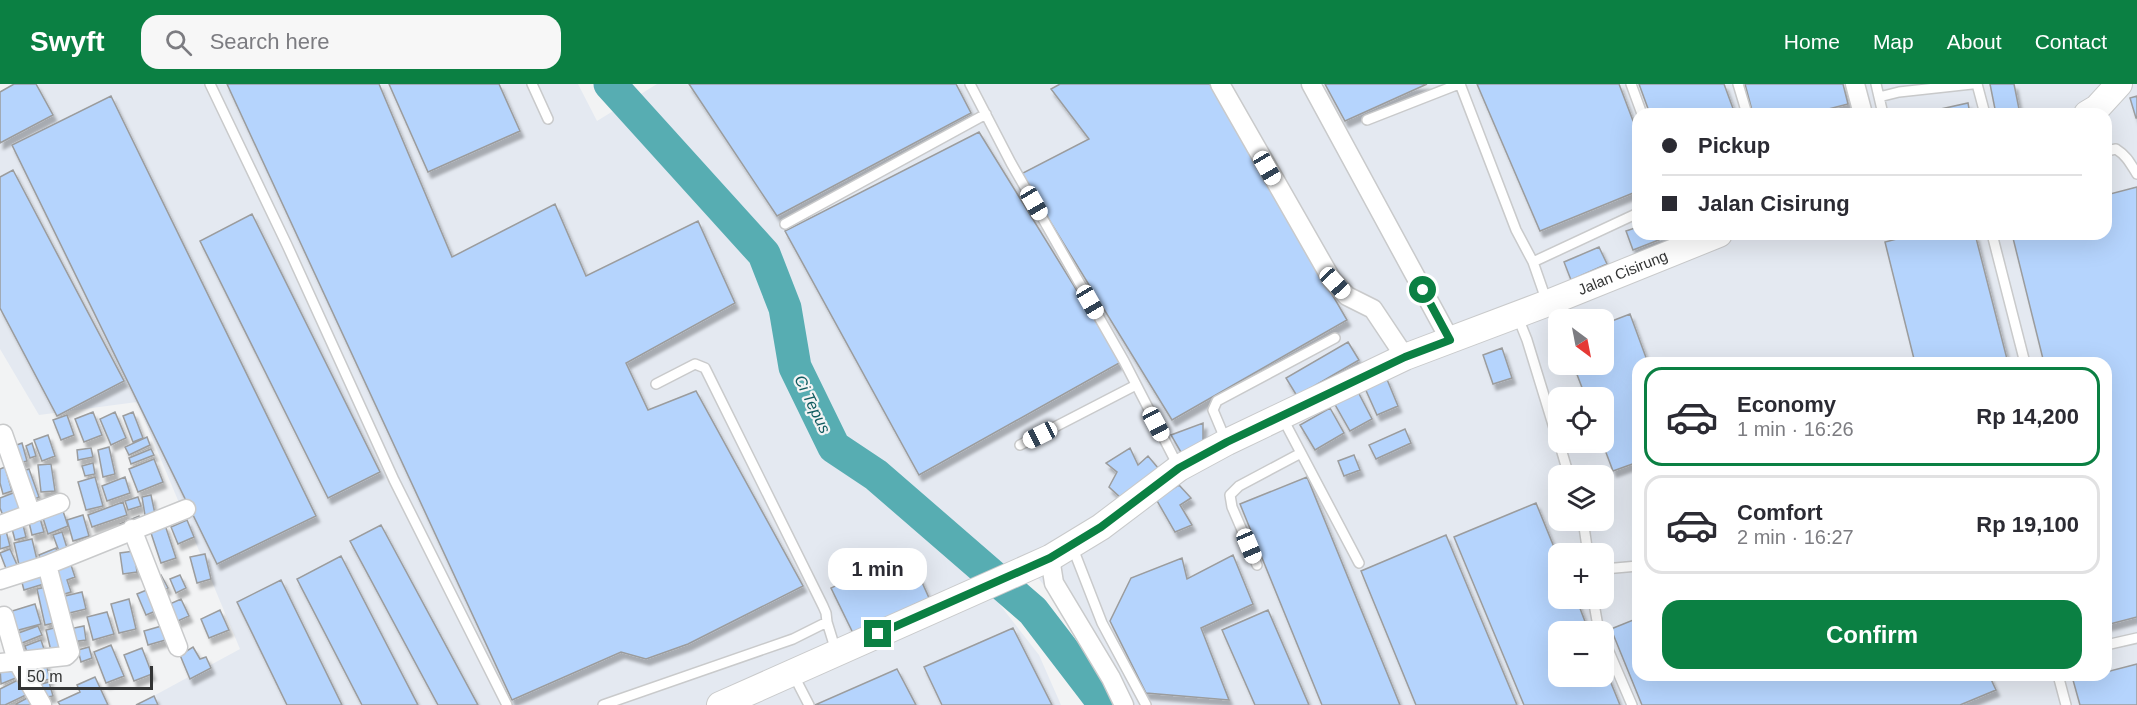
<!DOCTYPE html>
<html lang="en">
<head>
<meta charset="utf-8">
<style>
  body { margin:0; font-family:Arial,sans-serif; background:#f7f7f7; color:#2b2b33; height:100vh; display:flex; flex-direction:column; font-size:22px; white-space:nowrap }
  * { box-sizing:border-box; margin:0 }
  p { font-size:20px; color:#7c7c81 }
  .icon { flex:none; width:33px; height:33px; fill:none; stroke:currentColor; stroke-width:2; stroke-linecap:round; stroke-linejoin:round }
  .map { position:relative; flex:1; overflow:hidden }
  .details { position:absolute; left:1632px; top:273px; width:480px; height:324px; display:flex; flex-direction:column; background:#fff; border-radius:18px; box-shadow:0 6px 24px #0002 }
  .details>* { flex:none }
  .guide { position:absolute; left:1632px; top:24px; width:480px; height:132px; border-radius:18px; box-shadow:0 6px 24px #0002; display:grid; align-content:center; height:132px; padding:0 30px; background:#fff }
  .needle { width:39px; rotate:148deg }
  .controls { position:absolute; left:1548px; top:225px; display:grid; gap:12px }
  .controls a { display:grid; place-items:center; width:66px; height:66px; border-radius:12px; background:#fff; box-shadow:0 6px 24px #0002; font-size:30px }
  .scale { position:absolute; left:18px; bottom:15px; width:135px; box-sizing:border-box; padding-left:6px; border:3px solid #333434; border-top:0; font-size:16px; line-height:21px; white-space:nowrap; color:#333434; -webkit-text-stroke:4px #f2f3f4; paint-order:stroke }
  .end { position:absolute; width:27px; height:27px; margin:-14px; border:8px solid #0b8043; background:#fff; box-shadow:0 0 0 3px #fff }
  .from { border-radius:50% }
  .bubble { position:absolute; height:42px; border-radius:18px; background:#fff; box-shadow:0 6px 24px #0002; font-size:20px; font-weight:700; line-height:42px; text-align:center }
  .car { position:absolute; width:18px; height:36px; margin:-18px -9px; border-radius:8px; box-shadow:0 0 4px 2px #0007; background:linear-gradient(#fff 24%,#345 0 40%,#fff 0 76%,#345 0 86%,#fff 0) }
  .guide b { display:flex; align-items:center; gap:21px; height:57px; font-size:22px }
  .guide b+b { border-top:2px solid #e1e1e2 }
  .guide i { width:15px; height:15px; background:#2b2b33 }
  ul { padding:10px 0 0; list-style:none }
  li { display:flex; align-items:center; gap:18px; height:99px; margin:0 12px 9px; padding:0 18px; border:3px solid #e1e1e2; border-radius:18px }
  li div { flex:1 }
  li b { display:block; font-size:22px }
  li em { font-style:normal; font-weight:700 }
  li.active { border-color:#0b8043 }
  li>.icon { width:54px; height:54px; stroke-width:1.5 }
  .primary-button { display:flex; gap:12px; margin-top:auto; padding:12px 30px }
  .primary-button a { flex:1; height:69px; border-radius:18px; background:#0b8043; color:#fff; font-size:24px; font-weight:700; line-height:69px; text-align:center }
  header { display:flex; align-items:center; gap:36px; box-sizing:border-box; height:84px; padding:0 30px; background:#0b8043; color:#fff }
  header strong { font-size:28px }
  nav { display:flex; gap:33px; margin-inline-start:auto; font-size:21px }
  .search { width:420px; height:54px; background:#f7f7f7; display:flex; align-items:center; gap:15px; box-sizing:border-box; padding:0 21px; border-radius:18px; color:#7c7c81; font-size:22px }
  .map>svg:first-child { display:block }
  .built { fill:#e4e9f1; fill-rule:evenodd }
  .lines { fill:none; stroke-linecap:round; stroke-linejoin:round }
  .river { stroke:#57adb2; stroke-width:33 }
  .building { fill:#b5d4fd; stroke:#9b9c9d; stroke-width:1.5; filter:url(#shadow) }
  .service-casing { stroke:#c9cacb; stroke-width:12 }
  .minor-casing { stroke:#c9cacb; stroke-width:21 }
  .secondary-casing { stroke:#c9cacb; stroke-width:28 }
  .service { stroke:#fff; stroke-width:9 }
  .minor { stroke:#fff; stroke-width:18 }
  .secondary { stroke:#fff; stroke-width:26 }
  .route { stroke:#0b8043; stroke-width:8 }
  .labels { text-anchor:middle; stroke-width:4.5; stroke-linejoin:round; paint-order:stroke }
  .street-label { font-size:15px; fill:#333434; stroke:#f2f3f4 }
  .water-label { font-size:16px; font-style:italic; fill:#105b5f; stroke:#f2f3f4 }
</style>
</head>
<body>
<header>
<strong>Swyft</strong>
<div class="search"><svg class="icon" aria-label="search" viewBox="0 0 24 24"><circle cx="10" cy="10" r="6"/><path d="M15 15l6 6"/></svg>Search here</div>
<nav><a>Home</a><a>Map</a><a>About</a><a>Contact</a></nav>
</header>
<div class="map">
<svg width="2137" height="621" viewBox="0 0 2137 621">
  <defs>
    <filter id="shadow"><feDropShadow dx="3.5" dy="6" stdDeviation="1.5" flood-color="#0004"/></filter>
  </defs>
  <rect width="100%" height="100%" fill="#f2f3f4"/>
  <path class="built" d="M15,0H578L597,37L657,0H2137V621H1129L1105,572L1037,493L997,517L1039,571L1061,621H137L240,565L137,318L39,331L0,265V8ZM1638,30H2106V150H1638ZM1558,236H1604V280H1558ZM1638,279H2106V591H1638ZM1558,314H1604V358H1558ZM1558,392H1604V436H1558ZM1558,470H1604V514H1558ZM1558,548H1604V592H1558Z"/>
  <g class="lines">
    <path class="river" d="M610,0L764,170L785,224L795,283L834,363L876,391L1033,527L1105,621"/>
  </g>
  <path class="building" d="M14,0H36L53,31L0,59V8Z
    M227,0H379L452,173L555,120L586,192L698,137L735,219L626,279L648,326L696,307L803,502L688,560L646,575L621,568L512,616Z
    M389,0H499L520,47L428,88Z
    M689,0H956L971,29L777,132Z
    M1060,0H1210L1347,236L1172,336L1021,90L1089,55L1051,5Z
    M1325,0H1427L1345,37Z
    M1477,0H1619L1638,50V107L1540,147Z
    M1639,0H1724L1735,30H1650Z
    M1745,0H1843L1848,20L1809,30H1753Z
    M1990,0H2014L2019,25L1996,30Z
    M111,12L316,432L217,480L12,61Z
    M2137,12V34H2136L2130,14Z
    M1968,19L1970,30H1918Z
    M979,48L1121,278L919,391L785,147Z
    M13,86L124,297L57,332L0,224V93Z
    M2137,103V533L2106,541V279H2044L2012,150H2106V111Z
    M252,130L380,388L328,414L200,157Z
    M1638,143V150H1674L1633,166L1626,147Z
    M1916,150H1975L2008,279H1915L1885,158Z
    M1599,163L1607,180L1571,196L1564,178Z
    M1630,230L1648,279H1638V378L1613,387L1602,358L1604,314H1586L1573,280H1604V240Z
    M1348,258L1359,276L1297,312L1286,294Z
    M1502,264L1512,294L1493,300L1483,271Z
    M1386,293L1398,322L1377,331L1364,302Z
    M1356,304L1372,335L1350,347L1333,317Z
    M1330,324L1344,349L1315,366L1300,341Z
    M93,328L102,351L84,358L75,335Z
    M115,328L126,354L111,361L100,335Z
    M133,328L143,354L133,358L123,332Z
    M67,331L74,351L61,356L53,336Z
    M1203,339V359L1182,370L1171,351Z
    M1405,345L1411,359L1376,375L1369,361Z
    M48,351L55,372L42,377L34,356Z
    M147,353L150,361L129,371L125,363Z
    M22,359L27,377L19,379L14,362Z
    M32,359L36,372L30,374L26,362Z
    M109,363L115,390L103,393L98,366Z
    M91,364L93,373L78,376L77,366Z
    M1130,364L1138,381L1148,372L1158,384L1121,414L1109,403L1117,388L1106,379Z
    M151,365L154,371L131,380L129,374Z
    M1354,371L1360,386L1344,392L1338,377Z
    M154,375L163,398L138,408L129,385Z
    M93,379L95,390L85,392L82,382Z
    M51,380L55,407L41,408L38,381Z
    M5,383L12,407L3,410L0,399V385Z
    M29,385L39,413L29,417L20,388Z
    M95,393L103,422L86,426L78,398Z
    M125,393L130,409L107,417L102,402Z
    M1307,393L1400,621H1322L1240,420Z
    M1179,401L1191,414L1180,421L1192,441L1175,448L1156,415Z
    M21,406L28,425L4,434L0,424V414Z
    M151,411L155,430L145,431L142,413Z
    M138,413L141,422L128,426L125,417Z
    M123,418L127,431L92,443L88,431Z
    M1536,419L1558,473V514H1576L1589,548H1558V592H1604V582L1620,621H1524L1454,453Z
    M63,427L68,442L48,450L43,434Z
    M39,431L44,448L32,451L28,434Z
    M83,431L89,452L73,457L67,436Z
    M139,432L142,440L123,447L120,440Z
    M187,436L194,453L178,460L171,443Z
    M22,437L26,453L15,456L11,441Z
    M165,441L176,474L161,479L150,446Z
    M381,441L478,621H438L350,457Z
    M6,447L10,462L0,465V449Z
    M62,448L68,467L60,470L53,451Z
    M1446,451L1517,621H1416L1361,487Z
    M32,455L38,480L20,485L14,459Z
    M56,464L58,471L42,478L39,471Z
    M10,465L18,483L7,487L0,469Z
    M134,467L137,488L123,490L120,469Z
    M908,467L929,514L853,549L831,504Z
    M205,470L211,495L197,499L190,473Z
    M1233,471L1253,520L1201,544L1229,616L1146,609L1110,537L1131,494L1182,474L1187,495Z
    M341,472L418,621H362L297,495Z
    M70,478L75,493L67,496L71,508L58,512L50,485Z
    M44,488L47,499L24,506L21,495Z
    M161,491L168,504L159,508L153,495Z
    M180,491L186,504L176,509L170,495Z
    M281,496L342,621H287L237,518Z
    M51,502L59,538L45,541L37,505Z
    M149,505L158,526L146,531L137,510Z
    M82,508L86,525L65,530L61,513Z
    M129,515L136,545L119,549L111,520Z
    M181,515L189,532L171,540L163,523Z
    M35,520L41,540L15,547L9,528Z
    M220,526L229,546L209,554L201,535Z
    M1268,526L1309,621H1255L1222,546Z
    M107,528L114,550L93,556L87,533Z
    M1638,534V591H1989L1996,606L1960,621H1642L1611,545Z
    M165,541L169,555L148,561L144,547Z
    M38,542L42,551L17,561L13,551Z
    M84,542L86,556L71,558L69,545Z
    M58,543L63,564L51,567L46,546Z
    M1013,544L1052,621H942L924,583Z
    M41,556L45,568L29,574L25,562Z
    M111,561L124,592L106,599L94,568Z
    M89,563L92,574L81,578L78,566Z
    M193,563L200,575L206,573L211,584L190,595L180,571Z
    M142,564L152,590L134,597L124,571Z
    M45,576L50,595L33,599L29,580Z
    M12,579L18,593L1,600L0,583Z
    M2137,580V621H2080L2073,596L2094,591H2106V588Z
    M897,585L916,621H815Z
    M95,593L108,621H60L58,618L80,608L77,601Z
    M20,595L28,610L5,621H0V605Z
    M49,598L53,612L42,614L38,601Z
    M154,612L158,621H136Z
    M29,613L33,621H16V620Z"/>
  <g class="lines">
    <g class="service-casing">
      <path id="service" d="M210,0L287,161L394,396L507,621
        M532,0L548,35
        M970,0L1011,79L1124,277L1178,382
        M1460,0L1516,146L1533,178L1547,218
        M1631,0L1642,30
        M1738,0L1747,30
        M1876,0L1879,13L1899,8L1972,0
        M1977,0L1985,30
        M1879,13L1883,30
        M1367,36L1459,0
        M2106,67L2116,65C2127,72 2130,79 2137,90
        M785,140L986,30
        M1992,150L2025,279
        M1533,178L1638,129
        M1517,231L1527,256L1558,357
        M1282,333L1359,479
        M1226,357L1213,326L1217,317L1335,254
        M1559,358L1569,392
        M1020,361L1136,301
        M1583,436L1588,470
        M1072,462L1102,539L1146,621
        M1257,481L1232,423L1230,411L1239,402L1301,369
        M1604,485L1638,482
        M1593,514L1599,548
        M827,538L836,567
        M1604,556L1632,621
        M2106,561L2137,554
        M793,590L809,621
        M2058,591L2066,621
        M603,621L793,555L827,538L826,529L823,522L705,284L695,280L656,300"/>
    </g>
    <g class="minor-casing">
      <path id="minor" d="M1220,0L1332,196L1347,212L1373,225L1405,273
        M1311,0L1450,256
        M1855,0L1863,30
        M3,350L31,430
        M0,441L60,419
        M132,445L178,563
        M1050,474L1054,499L1111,594L1124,621
        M0,496L47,481L186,425
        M0,533L4,532L17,577L42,621
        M0,579L66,572L70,568L47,481"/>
    </g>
    <g class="secondary-casing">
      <g id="secondary">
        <path d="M2087,30L2097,24L2119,0"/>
        <path id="s1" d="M720,621L1050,474L1101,443L1179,384L1227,358L1405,273L1548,219L1719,150"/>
      </g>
    </g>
    <use href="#service" class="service"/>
    <use href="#minor" class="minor"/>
    <use href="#secondary" class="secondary"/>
  </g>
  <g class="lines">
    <path class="route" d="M878,550L1050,474L1101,443L1179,384L1227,358L1405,273L1450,256L1423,206"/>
  </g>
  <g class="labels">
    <g class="street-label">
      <text dy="5" stroke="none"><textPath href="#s1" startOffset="1004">Jalan Cisirung</textPath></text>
    </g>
    <g class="water-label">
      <text transform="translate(813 320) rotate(64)" y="6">Ci Tepus</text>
    </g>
  </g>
</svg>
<div class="controls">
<a><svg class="needle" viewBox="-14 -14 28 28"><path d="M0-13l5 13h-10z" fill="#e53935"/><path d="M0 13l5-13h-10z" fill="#7c7c81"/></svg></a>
<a><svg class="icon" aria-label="locate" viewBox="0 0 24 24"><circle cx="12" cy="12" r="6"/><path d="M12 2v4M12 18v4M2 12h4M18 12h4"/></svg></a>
<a><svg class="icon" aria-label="layers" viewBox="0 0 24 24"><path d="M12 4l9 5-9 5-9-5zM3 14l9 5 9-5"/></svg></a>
<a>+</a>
<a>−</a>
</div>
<div class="scale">50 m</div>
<i class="end from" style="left:1423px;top:206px"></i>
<i class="end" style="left:878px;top:550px"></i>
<div class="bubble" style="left:828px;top:464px;width:99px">1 min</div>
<i class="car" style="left:1267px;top:84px;rotate:150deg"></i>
<i class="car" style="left:1034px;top:119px;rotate:150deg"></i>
<i class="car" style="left:1335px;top:199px;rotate:137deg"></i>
<i class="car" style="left:1090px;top:218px;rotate:150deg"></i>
<i class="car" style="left:1156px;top:340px;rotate:152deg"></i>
<i class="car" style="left:1040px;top:351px;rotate:243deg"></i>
<i class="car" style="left:1249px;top:462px;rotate:157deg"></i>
<div class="guide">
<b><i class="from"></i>Pickup</b>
<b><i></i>Jalan Cisirung</b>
</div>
<section class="details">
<ul>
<li class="active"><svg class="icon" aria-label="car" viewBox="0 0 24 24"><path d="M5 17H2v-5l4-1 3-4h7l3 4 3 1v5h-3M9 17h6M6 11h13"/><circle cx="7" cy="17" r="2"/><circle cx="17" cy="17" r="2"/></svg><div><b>Economy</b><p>1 min · 16:26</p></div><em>Rp 14,200</em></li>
<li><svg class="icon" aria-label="car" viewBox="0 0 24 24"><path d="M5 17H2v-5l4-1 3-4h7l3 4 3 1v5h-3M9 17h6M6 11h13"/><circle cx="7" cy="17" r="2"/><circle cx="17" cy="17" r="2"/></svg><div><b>Comfort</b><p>2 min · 16:27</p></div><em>Rp 19,100</em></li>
</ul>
<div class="primary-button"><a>Confirm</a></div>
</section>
</div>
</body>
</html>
